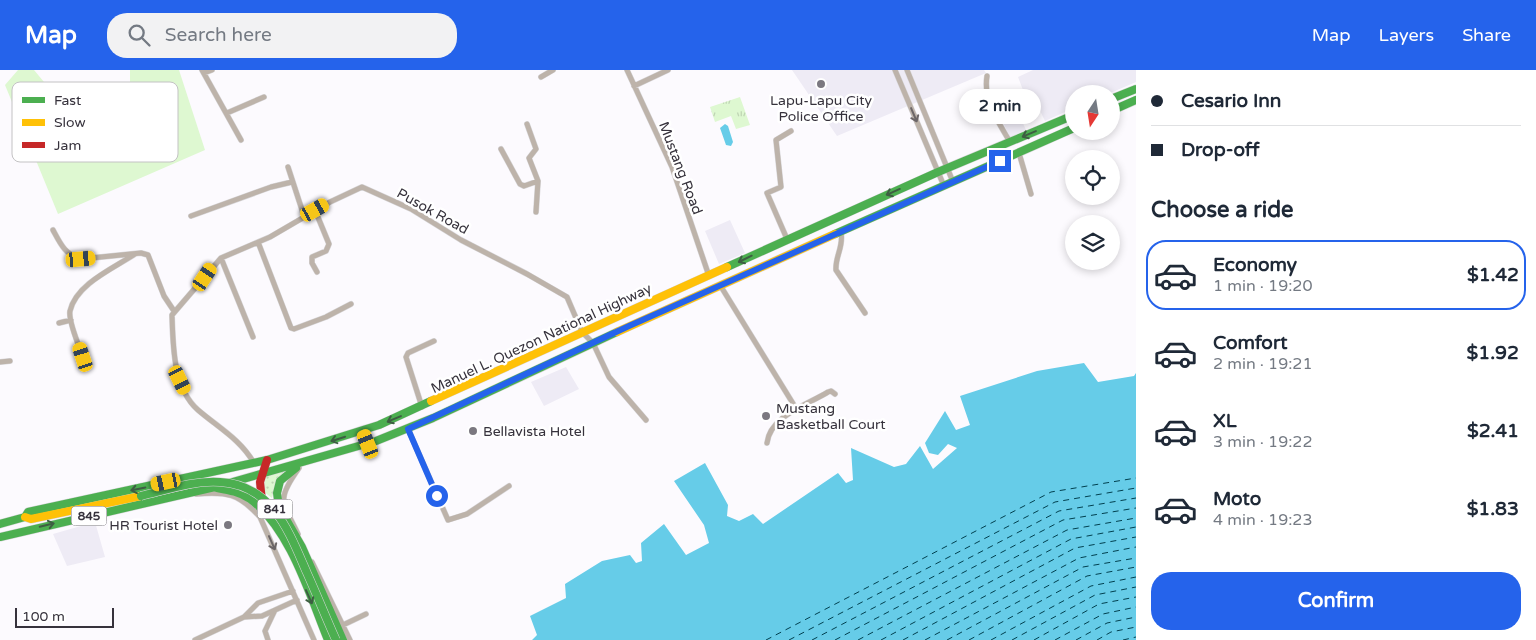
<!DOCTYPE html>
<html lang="en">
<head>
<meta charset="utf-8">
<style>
  body { margin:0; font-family:"Varela Round",sans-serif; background:#f2f2f3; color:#1f2937; height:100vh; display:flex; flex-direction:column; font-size:19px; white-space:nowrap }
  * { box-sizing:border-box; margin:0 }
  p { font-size:16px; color:#747a83 }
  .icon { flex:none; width:28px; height:28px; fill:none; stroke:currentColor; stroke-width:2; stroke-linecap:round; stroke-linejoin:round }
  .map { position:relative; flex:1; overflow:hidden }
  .panel { display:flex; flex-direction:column; background:#fff; width:400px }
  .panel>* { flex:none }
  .guide { display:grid; align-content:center; height:110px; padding:0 15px; background:#fff }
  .needle { width:32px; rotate:192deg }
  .buttons { position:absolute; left:1065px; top:15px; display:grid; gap:10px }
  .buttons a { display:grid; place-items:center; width:55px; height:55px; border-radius:50%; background:#fff; box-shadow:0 2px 8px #0003; font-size:25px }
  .scale { position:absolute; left:15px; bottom:12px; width:99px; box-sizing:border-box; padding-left:5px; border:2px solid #36323c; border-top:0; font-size:14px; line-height:18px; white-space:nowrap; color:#36323c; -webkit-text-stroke:4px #fff; paint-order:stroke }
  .end { position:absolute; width:22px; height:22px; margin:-11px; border:6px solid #2563eb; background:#fff; box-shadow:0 0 0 2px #fff }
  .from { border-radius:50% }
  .bubble { position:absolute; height:35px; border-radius:18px; background:#fff; box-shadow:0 2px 8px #0003; font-size:16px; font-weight:700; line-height:35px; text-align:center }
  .car { position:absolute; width:15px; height:30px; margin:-15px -8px; border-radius:6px; box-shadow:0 0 4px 1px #0007; background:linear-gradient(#f5c518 24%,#345 0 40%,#f5c518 0 76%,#345 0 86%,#f5c518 0) }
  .guide b { display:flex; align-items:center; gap:18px; height:48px; font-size:19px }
  .guide b+b { border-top:1px solid #e0e1e3 }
  .guide i { width:12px; height:12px; background:#1f2937 }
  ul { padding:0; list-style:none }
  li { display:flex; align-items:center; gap:15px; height:70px; margin:0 10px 8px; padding:0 5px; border:2px solid transparent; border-radius:20px }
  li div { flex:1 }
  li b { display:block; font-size:19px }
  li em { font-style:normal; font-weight:700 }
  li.on { border-color:#2563eb }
  li>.icon { width:45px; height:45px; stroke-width:1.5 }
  h2 { padding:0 15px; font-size:22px; line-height:60px }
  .action { display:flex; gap:10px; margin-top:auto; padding:10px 15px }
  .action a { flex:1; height:58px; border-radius:20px; background:#2563eb; color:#fff; font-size:20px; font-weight:700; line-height:58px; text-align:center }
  header { display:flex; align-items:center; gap:30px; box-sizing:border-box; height:70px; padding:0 25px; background:#2563eb; color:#fff }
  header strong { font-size:24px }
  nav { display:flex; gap:28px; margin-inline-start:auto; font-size:18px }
  .search { width:350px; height:45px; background:#f2f2f3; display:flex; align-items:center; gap:12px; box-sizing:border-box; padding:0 18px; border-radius:20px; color:#747a83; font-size:19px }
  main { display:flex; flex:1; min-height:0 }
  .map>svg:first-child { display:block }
  .commercial { fill:#eeebf5 }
  .grass { fill:url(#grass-tufts) }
  .park { fill:url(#park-dots) }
  .garden { fill:#def8d1 }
  .water { fill:#66cce8 }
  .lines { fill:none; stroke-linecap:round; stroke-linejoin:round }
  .ferry { stroke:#01404f; stroke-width:1; stroke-dasharray:6 5; stroke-linecap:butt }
  .street-casing { stroke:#d8d7da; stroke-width:6 }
  .fast-casing { stroke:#d8d7da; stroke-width:9 }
  .slow-casing { stroke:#d8d7da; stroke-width:9 }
  .jam-casing { stroke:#d8d7da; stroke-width:9 }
  .street { stroke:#bdb3aa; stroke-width:5 }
  .fast { stroke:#4caf50; stroke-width:8 }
  .slow { stroke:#ffc107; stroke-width:8 }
  .jam { stroke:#c62828; stroke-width:8 }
  .fast-bridge-casing { stroke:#d8d7da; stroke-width:9; stroke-linecap:butt }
  .fast-bridge { stroke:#4caf50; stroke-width:8 }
  .oneway { stroke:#6c6668 }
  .oneway2 { stroke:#3e5e43 }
  .route { stroke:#2563eb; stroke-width:6 }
  .poi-dot { fill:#7b7880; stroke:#fff; stroke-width:2 }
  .labels { text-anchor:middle; stroke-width:5; stroke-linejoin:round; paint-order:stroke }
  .shield { fill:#fff; stroke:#727076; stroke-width:1 }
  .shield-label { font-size:12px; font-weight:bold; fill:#36323c }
  .poi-label { font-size:14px; fill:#36323c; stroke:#fff; text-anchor:start }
  .street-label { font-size:14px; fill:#36323c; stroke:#fff }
  .key { fill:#fff; stroke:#c3c2c4; stroke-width:1 }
  .key-label { font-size:14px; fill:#36323c }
</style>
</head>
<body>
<header>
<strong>Map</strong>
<div class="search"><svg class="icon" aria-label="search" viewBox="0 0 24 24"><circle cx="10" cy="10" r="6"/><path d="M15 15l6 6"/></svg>Search here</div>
<nav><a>Map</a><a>Layers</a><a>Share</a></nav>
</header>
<main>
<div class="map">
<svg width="1136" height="570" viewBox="0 0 1136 570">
  <defs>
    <pattern id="grass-tufts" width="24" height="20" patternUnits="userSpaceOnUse" patternTransform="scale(1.25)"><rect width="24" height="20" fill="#def8d1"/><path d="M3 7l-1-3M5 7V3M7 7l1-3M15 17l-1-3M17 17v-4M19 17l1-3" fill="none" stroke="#bfd5b4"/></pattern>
    <pattern id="park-dots" width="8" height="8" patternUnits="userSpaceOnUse" patternTransform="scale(1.25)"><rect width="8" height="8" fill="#def8d1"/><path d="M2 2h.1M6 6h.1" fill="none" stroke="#bfd5b4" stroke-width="1.8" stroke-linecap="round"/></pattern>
  </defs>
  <rect width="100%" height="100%" fill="#fcfafe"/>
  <path class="commercial" d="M792,0H984L986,3L837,66Z
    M1033,0H1136V12L1108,24H1074V38L1045,51L1035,30L1028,33L1018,7Z
    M1016,38L1026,60L1010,67L1000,46Z
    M730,150L745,183L719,194L705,161Z
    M566,297L579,319L544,336L531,312Z
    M95,452L105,487L67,496L53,464Z"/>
  <path class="grass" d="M740,27L750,55L736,59L731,46L715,52L710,37Z"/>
  <path class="park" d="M284,401L276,411L272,428L264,422L263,411L265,405Z"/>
  <path class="garden" d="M18,0H34L49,18L80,27L130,17V0H179L205,80L58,144L5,15Z"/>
  <path class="water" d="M725,54L728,56L733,72L731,76L726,75L720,58Z
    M1084,293L1098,312L1134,306L1136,303V570H532L537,565L530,546L566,528L565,514L602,491L630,485L636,493L642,491L641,473L664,454L686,485L709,473L704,455L674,411L705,393L728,435L727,446L739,451L753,444L763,454L838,403L846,413L853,410L851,378L894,397L906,394L920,376L933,399L957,378L948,374L938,385L929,383L925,373L945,341L956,360L970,355L960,326L1037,301Z"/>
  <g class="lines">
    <path class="ferry" d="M766,570L1051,422L1136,408
      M789,570L1055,432L1136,418
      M812,570L1059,441L1136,428
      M835,570L1063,450L1136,438
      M858,570L1067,460L1136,448
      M881,570L1071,469L1136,457
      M903,570L1075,478L1136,467
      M925,570L1079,488L1136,477
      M947,570L1083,497L1136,488
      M969,570L1087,506L1136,497
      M991,570L1091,516L1136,507
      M1012,570L1095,525L1136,517
      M1034,570L1099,534L1136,527
      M1055,570L1103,544L1136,537
      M1076,570L1107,553L1136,547
      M1097,570L1111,562L1136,557
      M1123,570L1136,567"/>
    <g class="street-casing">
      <path id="street" d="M202,0L241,70
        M627,0L672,97L709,206
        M895,0L944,116
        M907,0L953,112
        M204,3L212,0
        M987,6C983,31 998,51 1010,72
        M541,7L553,0
        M634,16L668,0
        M227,43L264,27
        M527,54L536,79L529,88L538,111L536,142
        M501,79L520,114L524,116L538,111
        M1019,83L1031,124
        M288,97L304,146
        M315,140L329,174L326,181L312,187V193L317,202
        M191,146L271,117L292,112
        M53,160C60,173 65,185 81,189L141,183L148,185L164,226L174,241
        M841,162C844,177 835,186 836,200L865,243
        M787,169L767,123L781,117L776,70L791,61
        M258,172L291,258L294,259L326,247L351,234
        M221,188L253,267
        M720,215L797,340
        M59,253L71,250
        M83,287C79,276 68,251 70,241C76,214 114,198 135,184
        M0,292L10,291
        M422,337L406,287L408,283L434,271
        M408,359L448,450L467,444L509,416
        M767,373C770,346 807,335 828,322L831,321L835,324
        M254,393C240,369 219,358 198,340C173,318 173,276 172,245L221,188L270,167L330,132L362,117L411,139L461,170L527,204L567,227L582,262L593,273L609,307L646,350
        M196,424C227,421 239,424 260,447L314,570
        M298,464C282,431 276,430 299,398
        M312,492L350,570
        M244,547L258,533L293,521
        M343,555L366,544
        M195,570L244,547L262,546L297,530
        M268,570L265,561L275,540"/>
    </g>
    <g class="fast-casing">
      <path id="fast" d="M1111,29L1136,19
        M1111,41L1136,30
        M835,164L1074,58
        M727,197L938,102L1074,45
        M296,398L280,411L277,423L279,437L302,477L343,570
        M217,418C228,420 240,422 250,429C290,458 310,526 328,570
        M0,454L25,447L28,442L267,390L379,355L431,331
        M0,467L215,417L376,371L433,348L617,262"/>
    </g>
    <g class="slow-casing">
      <path id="slow" d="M617,262L835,164
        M431,331L727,197
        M25,447L31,449L141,426"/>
    </g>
    <g class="jam-casing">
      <path id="jam" d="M262,431L260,412L267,390"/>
    </g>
    <use href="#street" class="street"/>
    <use href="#fast" class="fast"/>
    <use href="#slow" class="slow"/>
    <use href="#jam" class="jam"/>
    <g class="fast-bridge-casing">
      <path id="fast-bridge" d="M141,426C166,420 194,410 220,412C273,415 289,462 307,503C317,525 326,548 336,570"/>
    </g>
    <use href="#fast-bridge" class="fast-bridge"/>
  </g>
  <defs><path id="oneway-shaft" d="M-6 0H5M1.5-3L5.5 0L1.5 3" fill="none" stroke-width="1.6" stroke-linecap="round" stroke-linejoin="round" transform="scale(1.25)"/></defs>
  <g class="oneway">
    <use href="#oneway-shaft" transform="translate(914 45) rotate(67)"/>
    <use href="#oneway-shaft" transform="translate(272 473) rotate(66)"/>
  </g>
  <g class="oneway2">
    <use href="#oneway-shaft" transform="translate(1029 64) rotate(157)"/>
    <use href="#oneway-shaft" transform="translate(893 122) rotate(156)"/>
    <use href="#oneway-shaft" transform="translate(745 189) rotate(154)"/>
    <use href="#oneway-shaft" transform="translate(394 349) rotate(157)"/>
    <use href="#oneway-shaft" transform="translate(338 369) rotate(162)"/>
    <use href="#oneway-shaft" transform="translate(138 419) rotate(168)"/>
    <use href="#oneway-shaft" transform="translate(47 455) rotate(-14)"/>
    <use href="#oneway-shaft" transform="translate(309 527) rotate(66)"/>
  </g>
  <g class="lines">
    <path class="route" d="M437,426L408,359L629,256L1000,91"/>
  </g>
  <g class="poi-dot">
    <circle cx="821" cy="14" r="5"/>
    <circle cx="766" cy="346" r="5"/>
    <circle cx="473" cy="361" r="5"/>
    <circle cx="228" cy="455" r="5"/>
  </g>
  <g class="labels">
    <g class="shield">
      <rect x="257.5" y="429.5" width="35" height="19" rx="4"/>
      <rect x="71.5" y="436.5" width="35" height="19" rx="4"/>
    </g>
    <g class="shield-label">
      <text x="275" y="443">841</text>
      <text x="89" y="450">845</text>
    </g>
    <g class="poi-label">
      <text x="821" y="35" text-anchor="middle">Lapu-Lapu City<tspan x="821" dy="16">Police Office</tspan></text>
      <text x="776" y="343">Mustang<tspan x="776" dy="16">Basketball Court</tspan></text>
      <text x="483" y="366">Bellavista Hotel</text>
      <text x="218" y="460" text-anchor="end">HR Tourist Hotel</text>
    </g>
    <g class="street-label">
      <text transform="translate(681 98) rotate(69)" y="5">Mustang Road</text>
      <text transform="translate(433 141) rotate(29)" y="5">Pusok Road</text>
      <text transform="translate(541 268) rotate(-25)" y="5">Manuel L. Quezon National Highway</text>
    </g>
  </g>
  <rect x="12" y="12" width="166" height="80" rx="8" class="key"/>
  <rect x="22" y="27" width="23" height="6" fill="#4caf50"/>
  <rect x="22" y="49" width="23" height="7" fill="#ffc107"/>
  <rect x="22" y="72" width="23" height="6" fill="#c62828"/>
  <g class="key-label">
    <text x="54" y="35">Fast</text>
    <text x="54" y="57">Slow</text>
    <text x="54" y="80">Jam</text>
  </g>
</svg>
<div class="buttons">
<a><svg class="needle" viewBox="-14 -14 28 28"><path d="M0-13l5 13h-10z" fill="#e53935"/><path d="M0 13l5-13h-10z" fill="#747a83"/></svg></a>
<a><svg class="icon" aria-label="locate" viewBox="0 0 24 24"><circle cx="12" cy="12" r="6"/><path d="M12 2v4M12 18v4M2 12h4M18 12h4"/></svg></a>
<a><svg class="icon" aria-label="layers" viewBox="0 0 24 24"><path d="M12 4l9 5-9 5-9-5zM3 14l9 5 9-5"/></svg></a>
</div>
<div class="scale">100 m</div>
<i class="end from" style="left:437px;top:426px"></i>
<i class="end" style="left:1000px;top:91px"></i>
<div class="bubble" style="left:959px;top:19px;width:82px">2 min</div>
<i class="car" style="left:315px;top:140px;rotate:61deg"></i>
<i class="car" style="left:81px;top:189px;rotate:85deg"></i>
<i class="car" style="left:205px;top:207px;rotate:34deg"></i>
<i class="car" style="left:83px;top:287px;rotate:342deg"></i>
<i class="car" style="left:180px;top:310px;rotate:154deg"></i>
<i class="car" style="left:368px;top:374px;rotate:338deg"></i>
<i class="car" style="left:166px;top:412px;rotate:258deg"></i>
</div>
<section class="panel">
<div class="guide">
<b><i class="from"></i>Cesario Inn</b>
<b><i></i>Drop-off</b>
</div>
<h2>Choose a ride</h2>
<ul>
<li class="on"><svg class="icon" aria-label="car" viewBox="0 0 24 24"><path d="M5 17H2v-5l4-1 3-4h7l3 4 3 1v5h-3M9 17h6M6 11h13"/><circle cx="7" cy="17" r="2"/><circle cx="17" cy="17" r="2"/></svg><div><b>Economy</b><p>1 min · 19:20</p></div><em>$1.42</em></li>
<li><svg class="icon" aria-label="car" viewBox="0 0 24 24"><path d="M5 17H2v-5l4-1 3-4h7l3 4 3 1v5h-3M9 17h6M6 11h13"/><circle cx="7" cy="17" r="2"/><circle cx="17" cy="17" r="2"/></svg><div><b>Comfort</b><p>2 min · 19:21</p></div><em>$1.92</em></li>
<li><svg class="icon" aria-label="car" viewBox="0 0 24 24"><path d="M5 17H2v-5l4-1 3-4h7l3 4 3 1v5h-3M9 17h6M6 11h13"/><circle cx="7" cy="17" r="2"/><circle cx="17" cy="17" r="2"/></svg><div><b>XL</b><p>3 min · 19:22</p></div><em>$2.41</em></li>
<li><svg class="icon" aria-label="car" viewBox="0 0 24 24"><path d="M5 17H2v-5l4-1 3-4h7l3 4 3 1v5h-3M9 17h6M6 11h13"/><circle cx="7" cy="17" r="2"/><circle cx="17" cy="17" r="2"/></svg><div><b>Moto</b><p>4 min · 19:23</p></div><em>$1.83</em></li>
</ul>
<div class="action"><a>Confirm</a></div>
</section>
</main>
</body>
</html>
